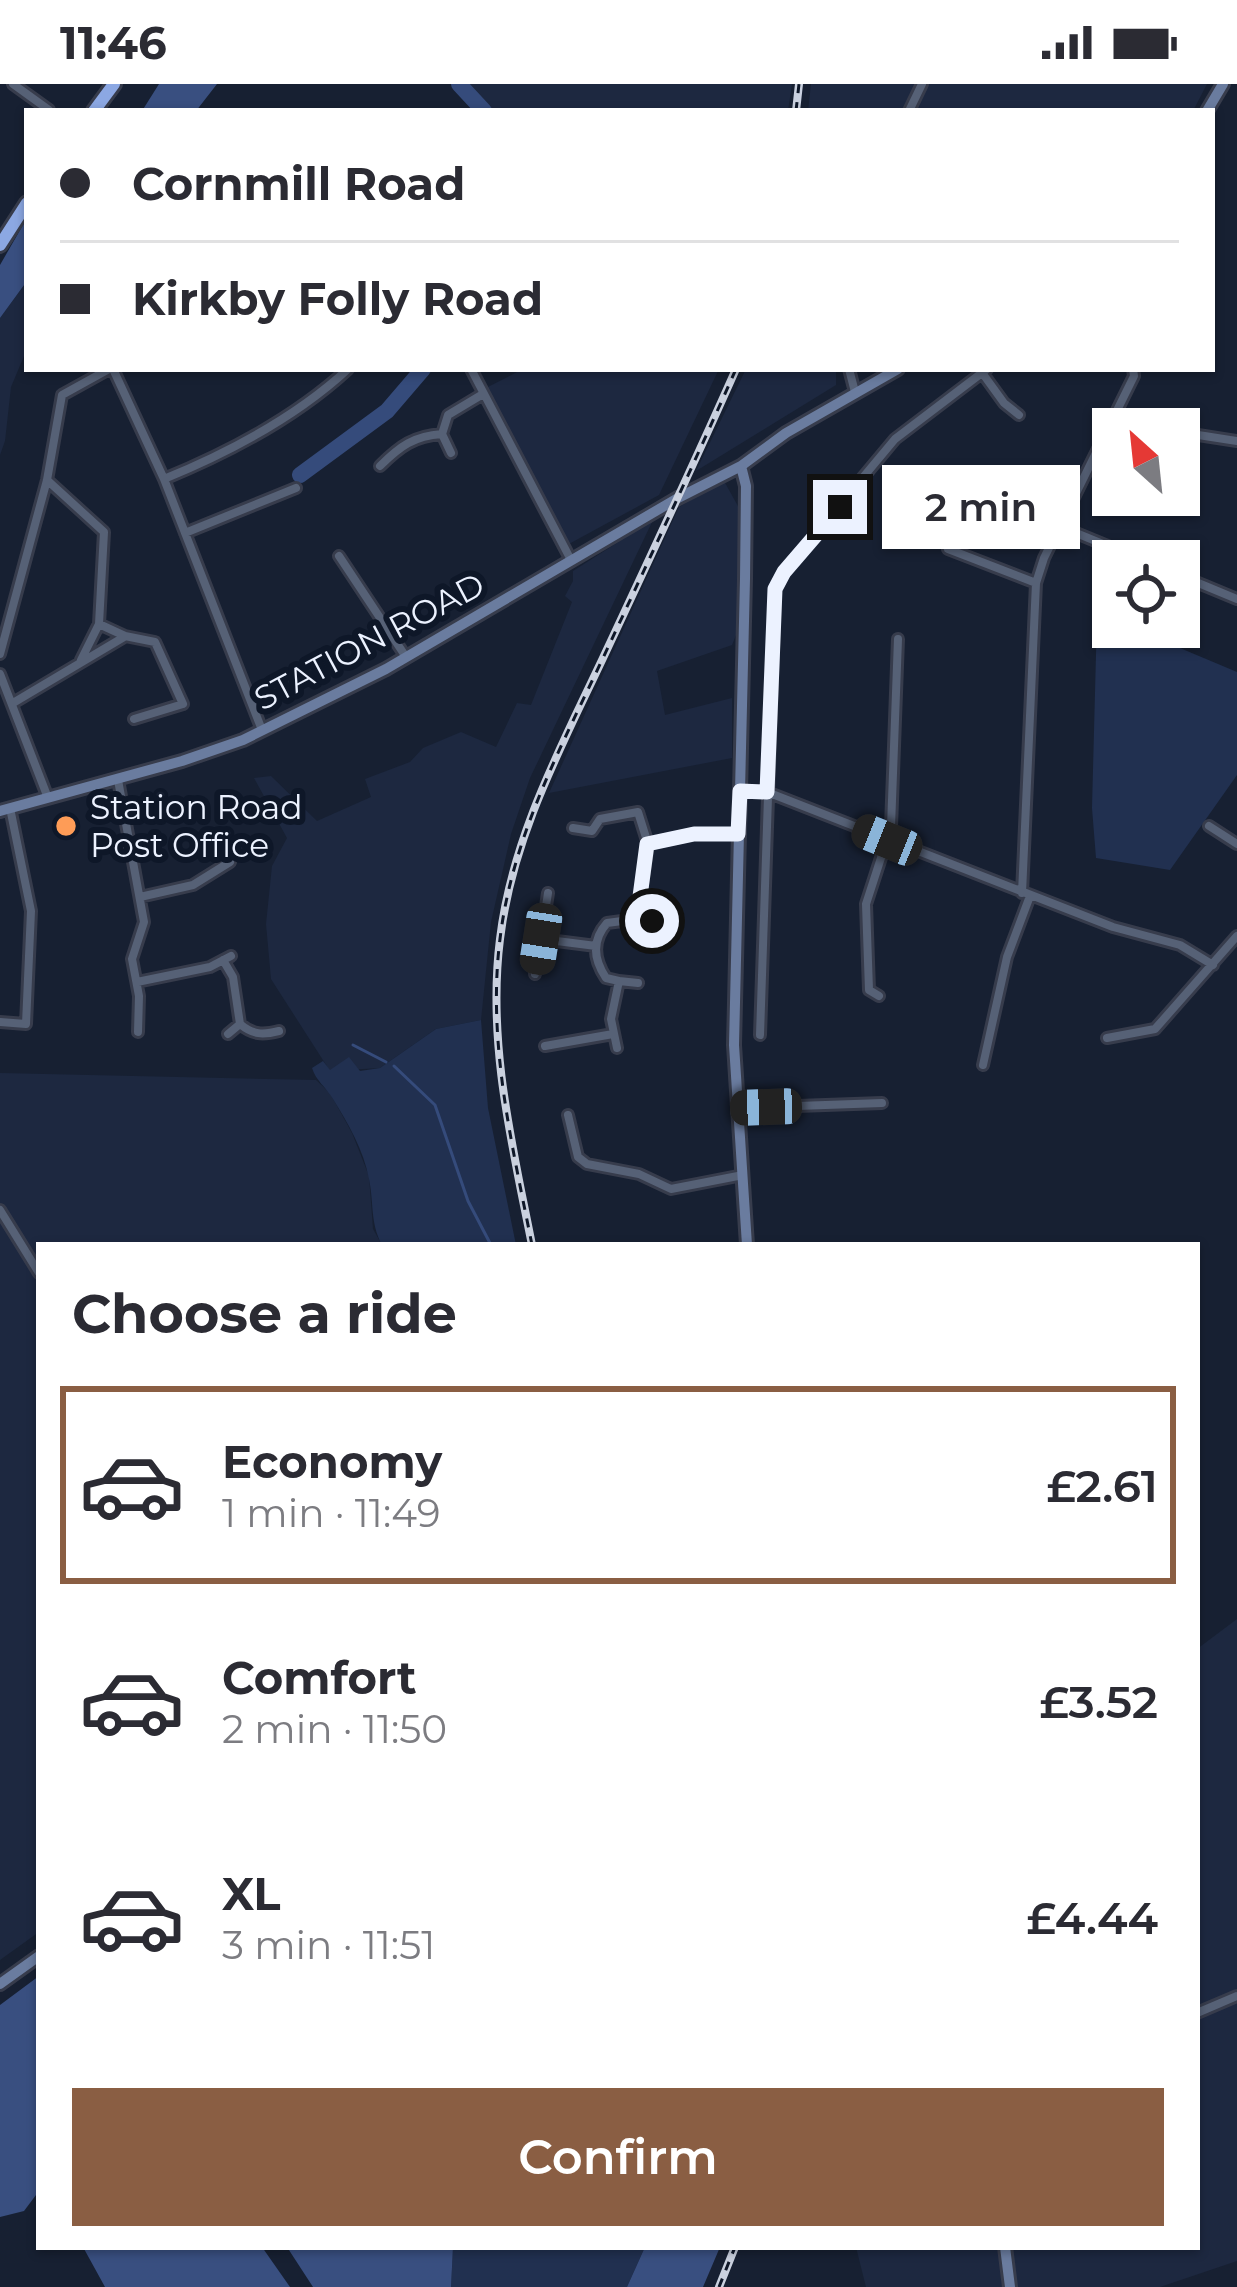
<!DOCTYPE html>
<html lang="en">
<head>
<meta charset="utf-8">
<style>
  body { margin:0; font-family:Montserrat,sans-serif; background:#f2f2f3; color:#2b2b33; height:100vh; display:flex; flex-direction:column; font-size:45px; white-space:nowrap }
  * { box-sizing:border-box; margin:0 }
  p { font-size:39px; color:#7c7c81 }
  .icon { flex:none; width:66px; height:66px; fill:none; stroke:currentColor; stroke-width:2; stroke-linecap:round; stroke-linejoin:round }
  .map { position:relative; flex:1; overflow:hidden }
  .sheet { position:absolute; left:36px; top:1158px; width:1164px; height:1008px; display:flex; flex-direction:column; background:#fff; border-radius:0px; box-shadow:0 3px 9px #0004 }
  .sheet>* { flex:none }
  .banner { position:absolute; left:24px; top:24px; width:1191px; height:264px; border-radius:0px; box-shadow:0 3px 9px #0004; display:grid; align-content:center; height:264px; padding:0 36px; background:#fff }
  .needle { width:78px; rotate:333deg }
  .buttons { position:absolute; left:1092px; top:324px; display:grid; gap:24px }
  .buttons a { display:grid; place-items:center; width:108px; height:108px; border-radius:0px; background:#fff; box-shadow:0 3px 9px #0004; font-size:60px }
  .end { position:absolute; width:54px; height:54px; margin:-27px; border:15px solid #ecf2ff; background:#111; box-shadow:0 0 0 6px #111 }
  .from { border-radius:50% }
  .bubble { position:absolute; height:84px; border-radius:0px; background:#fff; box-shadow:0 3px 9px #0004; font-size:39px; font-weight:600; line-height:84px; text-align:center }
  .car { position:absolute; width:36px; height:72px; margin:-36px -18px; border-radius:15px; box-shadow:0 0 9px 3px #0007; background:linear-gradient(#222 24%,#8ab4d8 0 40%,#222 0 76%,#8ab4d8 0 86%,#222 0) }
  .banner b { display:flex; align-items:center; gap:42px; height:114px; font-size:45px }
  .banner b+b { border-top:3px solid #e1e1e2 }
  .banner i { width:30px; height:30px; background:#2b2b33 }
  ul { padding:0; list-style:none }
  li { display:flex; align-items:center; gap:36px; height:198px; margin:0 24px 18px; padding:0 12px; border:6px solid transparent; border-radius:0px }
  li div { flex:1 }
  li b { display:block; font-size:45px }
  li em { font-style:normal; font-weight:600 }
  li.active { border-color:#8a5e43 }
  li>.icon { width:108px; height:108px; stroke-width:1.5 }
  h2 { padding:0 36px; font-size:54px; line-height:144px }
  .primary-button { display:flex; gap:24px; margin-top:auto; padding:24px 36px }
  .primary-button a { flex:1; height:138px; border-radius:0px; background:#8a5e43; color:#fff; font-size:48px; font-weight:600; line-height:138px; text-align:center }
  .status { display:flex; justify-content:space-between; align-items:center; height:84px; padding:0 60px; background:#fff; direction:ltr }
  .status svg { height:33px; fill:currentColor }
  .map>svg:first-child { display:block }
  .built { fill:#1d2840 }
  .green { fill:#213050 }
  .forest { fill:#394f80 }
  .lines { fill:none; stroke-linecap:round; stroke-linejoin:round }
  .stream { stroke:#354b7b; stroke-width:3 }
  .river { stroke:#354b7b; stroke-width:16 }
  .minor-casing { stroke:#373c4c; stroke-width:14 }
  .secondary-casing { stroke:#373c4c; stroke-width:16 }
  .trunk-casing { stroke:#373c4c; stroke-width:18 }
  .minor { stroke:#566176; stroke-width:8 }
  .secondary { stroke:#6a7c9f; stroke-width:10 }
  .trunk { stroke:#8ca8e3; stroke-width:12 }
  .rail-casing { stroke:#cad1df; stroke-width:8 }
  .rail { stroke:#0e1728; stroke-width:3; stroke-dasharray:9; stroke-linecap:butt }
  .route { stroke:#ecf2ff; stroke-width:15 }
  .poi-dot { fill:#fe9c57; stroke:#0e1728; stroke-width:4.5 }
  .labels { text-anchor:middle; stroke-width:12; stroke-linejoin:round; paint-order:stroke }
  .street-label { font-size:33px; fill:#ecf2ff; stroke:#0e1728 }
  .poi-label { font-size:33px; fill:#ecf2ff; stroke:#0e1728; text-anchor:start }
</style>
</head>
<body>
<div class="status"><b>11:46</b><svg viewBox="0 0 49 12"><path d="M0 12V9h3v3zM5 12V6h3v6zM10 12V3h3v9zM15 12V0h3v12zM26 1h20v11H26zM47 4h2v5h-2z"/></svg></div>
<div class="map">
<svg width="1237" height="2203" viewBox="0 0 1237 2203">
  <rect width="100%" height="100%" fill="#172032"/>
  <path class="built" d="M458,0H792L788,27H486Z
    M811,0H1207L1193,27H808Z
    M27,197V265L11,303L5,357L0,371V234Z
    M523,285H719L659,411L567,461L486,304Z
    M746,285H836V301L696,387Z
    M724,397L739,424L738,546L732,561L657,587L665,631L732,614V674L549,709L679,423Z
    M653,436L530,694L511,750L491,838L481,936L436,945L380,984L330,987L271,895L266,840L272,782L287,754L254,694L271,692L317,737L371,713L365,695L410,678L423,664L461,648L496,663L517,619L531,621L572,518L565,512L573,497V487Z
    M0,989L316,996L330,1009L352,1049L369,1092L373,1145L382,1161H39V1848L0,1876Z
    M1237,1535V2177L1160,2203H866L856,2163H1197V1565Z"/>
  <path class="green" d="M1097,532L1113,536V543H1130L1237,588V691L1170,786L1096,774L1092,724Z
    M481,936L488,1024L516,1161H382C370,1139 374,1119 369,1095C364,1067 348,1039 333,1015C326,1003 316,997 312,984L323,977L330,986L349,973L360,987L380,984L436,945Z
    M453,2163H645L627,2203H451Z"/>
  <path class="forest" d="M159,0H217L196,27H142Z
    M27,134V197L0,234V181Z
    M39,1892V2107L24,2127L0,2133V1921Z
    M83,2163H262L290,2203H105Z
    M287,2163H453L451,2203H313Z
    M645,2163H720L703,2203H627Z"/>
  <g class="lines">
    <path class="stream" d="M353,961L386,978
      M394,982L435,1021L468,1117L491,1161"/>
    <path class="river" d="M459,0L484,27
      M300,391L387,327L423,285"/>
    <g class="minor-casing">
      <path id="minor" d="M13,0L49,26
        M909,27L922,0
        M113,285L164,395L262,646
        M471,285L571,476
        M849,285L855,308
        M983,290L1004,319L1019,331
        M1111,339L1157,345
        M1179,348L1237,357
        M451,369L442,350L448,331L483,310
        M380,382C400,362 414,352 442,350
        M164,395C230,368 295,334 348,285
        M47,396L104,448L99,540L125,552L155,558L183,620L134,635
        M962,402L1144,477
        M185,449L296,404
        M948,465L1036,499
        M339,472L406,573
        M1179,491L1237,515
        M0,570L47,396L62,311L109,285
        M81,576L99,540
        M0,590L48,714
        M13,619L124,553
        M118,696L144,838L132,875L139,912L138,948
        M739,707L767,708L1113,843L1180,861L1213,881
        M1209,742L1237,760
        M573,744L592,747L600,735L638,728L648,760L694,750H738
        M548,809L541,855L596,862
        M1022,809L1036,499L1044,474L1134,292L1133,285
        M140,813L193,801L230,778
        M637,835L668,839
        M223,876L233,893L240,940C253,951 263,951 279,947
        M535,890L541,855
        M619,897L638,899
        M137,898L210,883L231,872
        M879,912L869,906L866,820L891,743L898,555
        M0,938L26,940L31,827L10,724
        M228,950L240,940
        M760,951L775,505L784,488L895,355L987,285
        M1107,954L1155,945L1237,852
        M545,962L613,950
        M617,964L611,935L619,897L606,894C594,876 591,857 607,839L637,835L648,760
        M983,981L1007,873L1030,812
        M739,1024L882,1019
        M568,1031L578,1073L587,1080L639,1090L671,1105L743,1091
        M0,1126L39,1189
        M1197,1929L1237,1912"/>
    </g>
    <g class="secondary-casing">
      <path id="secondary" d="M1207,27L1223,0
        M741,382L746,402L745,495L734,961L747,1161
        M0,727L182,677L243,656L386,585L678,414L741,382L786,349L898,285
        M0,1900L39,1872
        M1005,2163L1010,2203"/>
    </g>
    <g class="trunk-casing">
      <path id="trunk" d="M94,27L114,0
        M0,161L27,119"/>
    </g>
    <use href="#minor" class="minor"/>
    <use href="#secondary" class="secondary"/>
    <use href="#trunk" class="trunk"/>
    <g class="rail-casing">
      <path id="rail" d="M796,27L799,0
        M532,1161C512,1060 487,958 500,855C512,754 560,665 603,574C648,478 693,382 736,285
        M719,2203L735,2163"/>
    </g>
    <use href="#rail" class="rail"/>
  </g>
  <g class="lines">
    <path class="route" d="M652,837L637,835L647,760L694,750H738L740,707L767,708L775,505L784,488L840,423"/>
  </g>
  <circle class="poi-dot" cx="66" cy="742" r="12"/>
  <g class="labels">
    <g class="street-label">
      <text transform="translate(369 557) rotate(-28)" y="12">STATION ROAD</text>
    </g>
    <g class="poi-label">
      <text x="90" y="735">Station Road<tspan x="90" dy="38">Post Office</tspan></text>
    </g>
  </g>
</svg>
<div class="buttons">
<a><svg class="needle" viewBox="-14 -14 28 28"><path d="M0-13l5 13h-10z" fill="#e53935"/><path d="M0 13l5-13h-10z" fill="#7c7c81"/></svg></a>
<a><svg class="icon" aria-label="locate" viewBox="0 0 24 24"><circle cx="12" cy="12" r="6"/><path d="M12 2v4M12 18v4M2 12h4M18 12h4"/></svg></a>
</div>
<i class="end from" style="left:652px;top:837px"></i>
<i class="end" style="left:840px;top:423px"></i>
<div class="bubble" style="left:882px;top:381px;width:198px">2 min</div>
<i class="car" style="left:887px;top:756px;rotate:292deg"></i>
<i class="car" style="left:541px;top:855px;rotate:189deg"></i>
<i class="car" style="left:766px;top:1023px;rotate:268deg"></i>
<div class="banner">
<b><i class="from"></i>Cornmill Road</b>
<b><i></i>Kirkby Folly Road</b>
</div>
<section class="sheet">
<h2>Choose a ride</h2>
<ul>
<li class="active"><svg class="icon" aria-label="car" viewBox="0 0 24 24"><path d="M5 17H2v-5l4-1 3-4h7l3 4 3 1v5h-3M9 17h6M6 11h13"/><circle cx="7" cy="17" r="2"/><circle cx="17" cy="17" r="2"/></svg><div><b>Economy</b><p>1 min · 11:49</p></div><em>£2.61</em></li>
<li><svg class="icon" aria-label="car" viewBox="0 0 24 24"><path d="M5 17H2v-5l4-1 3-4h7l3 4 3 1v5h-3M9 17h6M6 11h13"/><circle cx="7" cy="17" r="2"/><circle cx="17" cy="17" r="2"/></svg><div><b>Comfort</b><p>2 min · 11:50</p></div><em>£3.52</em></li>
<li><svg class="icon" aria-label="car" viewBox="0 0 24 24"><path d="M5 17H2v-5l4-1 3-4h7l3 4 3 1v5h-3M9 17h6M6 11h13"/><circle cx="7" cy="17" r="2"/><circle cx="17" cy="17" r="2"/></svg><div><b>XL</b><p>3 min · 11:51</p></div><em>£4.44</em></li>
</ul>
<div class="primary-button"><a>Confirm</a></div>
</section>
</div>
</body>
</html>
